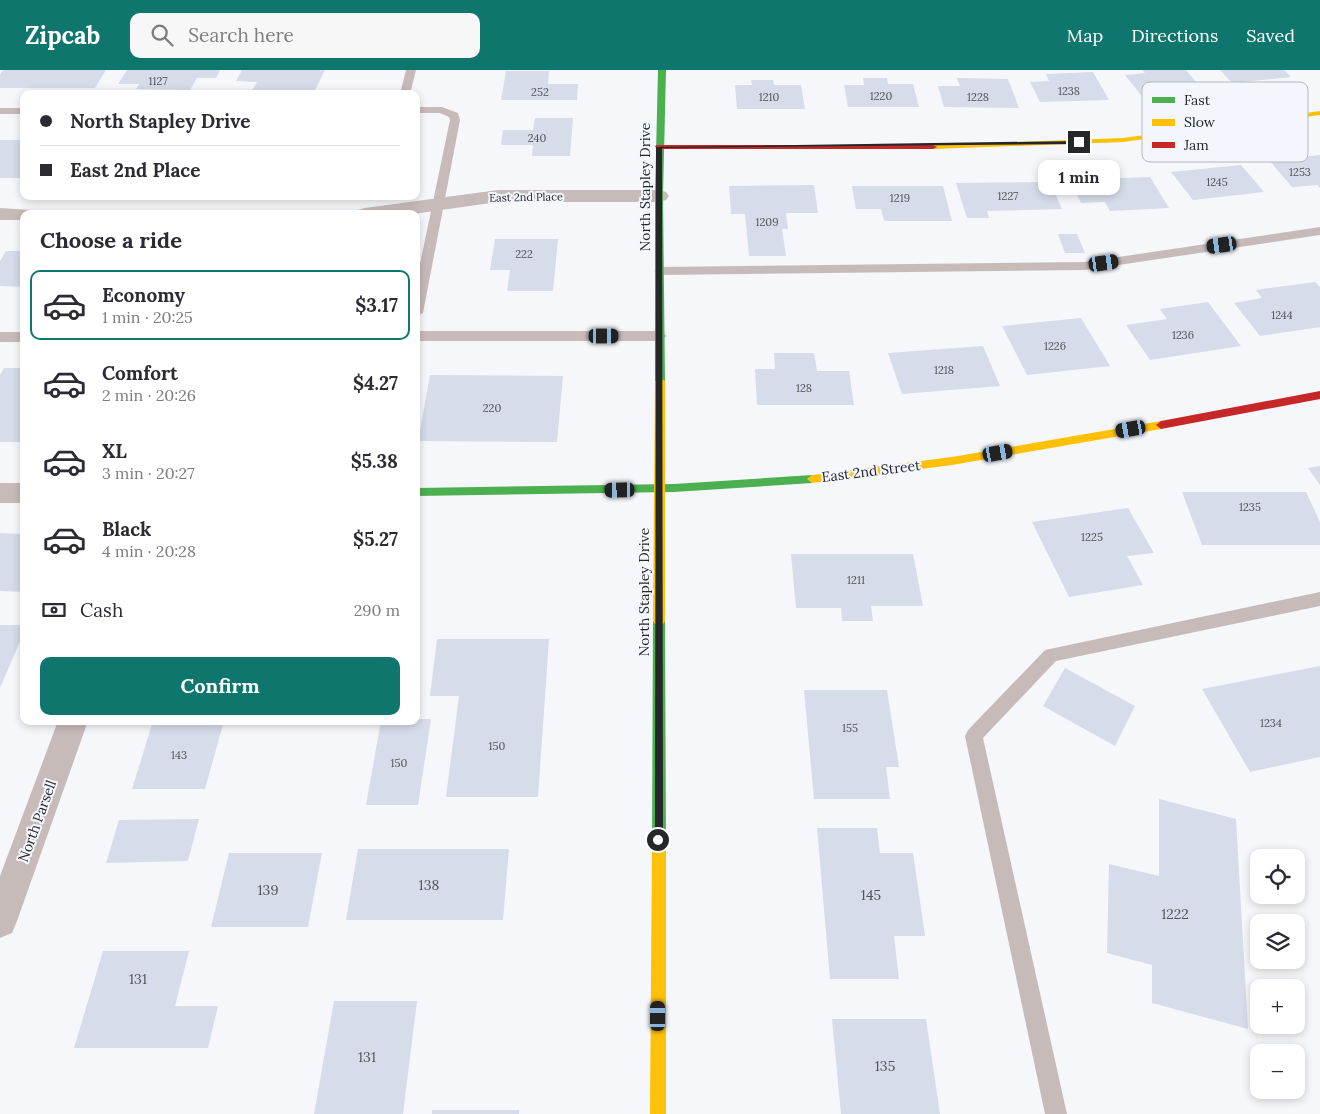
<!DOCTYPE html>
<html lang="en">
<head>
<meta charset="utf-8">
<style>
  body { margin:0; font-family:Lora,serif; background:#f7f7f7; color:#2b2b33; height:100vh; display:flex; flex-direction:column; font-size:19px; white-space:nowrap }
  * { box-sizing:border-box; margin:0 }
  p { font-size:16px; color:#7c7c81 }
  .icon { flex:none; width:28px; height:28px; fill:none; stroke:currentColor; stroke-width:2; stroke-linecap:round; stroke-linejoin:round }
  .map { position:relative; flex:1; overflow:hidden }
  .drawer { position:absolute; left:20px; top:140px; width:400px; height:515px; display:flex; flex-direction:column; background:#fff; border-radius:10px; box-shadow:0 2px 8px #0003 }
  .drawer>* { flex:none }
  .guide { position:absolute; left:20px; top:20px; width:400px; height:110px; border-radius:10px; box-shadow:0 2px 8px #0003; display:grid; align-content:center; height:110px; padding:0 20px; background:#fff }
  .fabs { position:absolute; left:1250px; top:779px; display:grid; gap:10px }
  .fabs a { display:grid; place-items:center; width:55px; height:55px; border-radius:10px; background:#fff; box-shadow:0 2px 8px #0003; font-size:25px }
  .end { position:absolute; width:22px; height:22px; margin:-11px; border:6px solid #252729; background:#fff; box-shadow:0 0 0 2px #fff }
  .from { border-radius:50% }
  .bubble { position:absolute; height:35px; border-radius:10px; background:#fff; box-shadow:0 2px 8px #0003; font-size:16px; font-weight:700; line-height:35px; text-align:center }
  .car { position:absolute; width:15px; height:30px; margin:-15px -8px; border-radius:6px; box-shadow:0 0 4px 1px #0007; background:linear-gradient(#222 24%,#8ab4d8 0 40%,#222 0 76%,#8ab4d8 0 86%,#222 0) }
  .guide b { display:flex; align-items:center; gap:18px; height:48px; font-size:19px }
  .guide b+b { border-top:1px solid #e1e1e2 }
  .guide i { width:12px; height:12px; background:#2b2b33 }
  ul { padding:0; list-style:none }
  li { display:flex; align-items:center; gap:15px; height:70px; margin:0 10px 8px; padding:0 10px; border:2px solid transparent; border-radius:10px }
  li div { flex:1 }
  li b { display:block; font-size:19px }
  li em { font-style:normal; font-weight:700 }
  li.current { border-color:#0f766e }
  li>.icon { width:45px; height:45px; stroke-width:1.5 }
  h2 { padding:0 20px; font-size:22px; line-height:60px }
  .pay { display:flex; align-items:center; gap:12px; height:55px; padding:0 20px; font-size:19px }
  .pay p { margin-inline-start:auto }
  .primary-button { display:flex; gap:10px; margin-top:auto; padding:10px 20px }
  .primary-button a { flex:1; height:58px; border-radius:10px; background:#0f766e; color:#fff; font-size:20px; font-weight:700; line-height:58px; text-align:center }
  header { display:flex; align-items:center; gap:30px; box-sizing:border-box; height:70px; padding:0 25px; background:#0f766e; color:#fff }
  header strong { font-size:24px }
  nav { display:flex; gap:28px; margin-inline-start:auto; font-size:18px }
  .search { width:350px; height:45px; background:#f7f7f7; display:flex; align-items:center; gap:12px; box-sizing:border-box; padding:0 18px; border-radius:10px; color:#7c7c81; font-size:19px }
  .map>svg:first-child { display:block }
  .building { fill:#d6dce9 }
  .lines { fill:none; stroke-linecap:round; stroke-linejoin:round }
  .lane { fill:#c7bbba; fill-rule:evenodd }
  .street { fill:#c7bbba; fill-rule:evenodd }
  .fast { fill:#4caf50; fill-rule:evenodd }
  .slow { fill:#ffc107; fill-rule:evenodd }
  .jam { fill:#c62828; fill-rule:evenodd }
  .route { fill:#252729 }
  .labels { text-anchor:middle; stroke-width:4; stroke-linejoin:round; paint-order:stroke }
  .number-label { font-size:11px; fill:#515459 }
  .far-street-label { font-size:11px; fill:#252729; stroke:#f3f6fd }
  .street-label { font-size:14px; fill:#252729; stroke:#f3f6fd }
  .near-number-label { font-size:14px; fill:#515459 }
  .key { fill:#f3f6fd; stroke:#b5b8bd; stroke-width:1 }
  .key-label { font-size:14px; fill:#252729 }
</style>
</head>
<body>
<header>
<strong>Zipcab</strong>
<div class="search"><svg class="icon" aria-label="search" viewBox="0 0 24 24"><circle cx="10" cy="10" r="6"/><path d="M15 15l6 6"/></svg>Search here</div>
<nav><a>Map</a><a>Directions</a><a>Saved</a></nav>
</header>
<div class="map">
<svg width="1320" height="1044" viewBox="0 0 1320 1044">
  <rect width="100%" height="100%" fill="#f5f7fb"/>
  <path class="building" d="M3,0H106L95,18H0V5Z
    M127,0H220L216,8H197L190,20L136,19L139,14H118Z
    M242,0H325L313,24H250L257,12L236,11Z
    M1142,0H1186L1203,20L1141,25L1125,5L1145,3Z
    M1220,0H1284L1291,7L1232,13Z
    M506,1H549L548,14H578L577,30H501Z
    M1093,2L1109,30L1040,32L1030,12L1049,11L1046,4Z
    M863,8H887L888,14H913L919,37H848L844,15H864Z
    M957,8L1008,9L1019,38L944,37L938,16H960Z
    M751,10H773L774,15H801L805,39H737L735,15H752Z
    M535,48H573L570,86H532L533,75H501L503,60H533Z
    M0,70H24V108H0Z
    M1320,85V118L1317,115L1292,117L1269,90Z
    M1241,95L1264,122L1193,130L1171,102Z
    M1150,107L1169,138L1110,141L1105,132L1081,133L1070,110Z
    M1050,112L1062,139L987,141L989,148H967L956,113Z
    M814,115L818,143H786L788,159H782L786,186H749L745,144H731L729,116Z
    M852,116H943L952,151H884L881,139H856Z
    M1058,164H1077L1085,183H1065Z
    M495,169H558L553,221H507L510,200H490Z
    M6,181H24V217L0,216V191Z
    M1315,212L1320,217V257L1260,266L1234,233L1262,228L1256,220Z
    M1208,232L1241,276L1150,290L1126,255L1167,249L1160,239Z
    M1081,248L1110,296L1027,305L1002,256Z
    M983,276L1000,316L902,324L888,283Z
    M774,283H814L817,301H849L854,335H757L755,299H775Z
    M4,298H24V372H0V305Z
    M430,305L563,306L557,372L418,371Z
    M1320,396V415L1308,398Z
    M1182,422H1306L1320,452V475H1202Z
    M1128,438L1154,483L1127,486L1143,515L1069,527L1032,452Z
    M0,463L24,464V522L0,521Z
    M791,484H913L923,536H871L873,551H842L841,538H796Z
    M0,555H24V562L0,618Z
    M437,569H549L538,727H446L459,626H430Z
    M1320,596V687L1250,702L1202,619Z
    M1065,598L1135,636L1115,676L1043,636Z
    M804,620H887L899,697H886L890,729H814Z
    M416,649H431L418,735H366L381,651H416Z
    M153,651H224L205,719H132Z
    M1159,729L1236,749L1248,959L1152,933V895L1107,883L1109,794L1159,806Z
    M199,749L188,791L106,793L119,750Z
    M817,758H877L880,783H913L925,866H894L899,909H830Z
    M358,779H509L503,850H346Z
    M229,783H322L308,857H211Z
    M103,881H189L175,936H218L208,978H74Z
    M334,931H417L403,1044H314Z
    M832,949H926L940,1044H841Z
    M432,1040H519V1044H432Z"/>
  <g class="lines">
    <path class="lane" d="M406,0H416L410,24H400Z
      M416,37H442L458,43L460,50L423,243L416,247V213L450,50L449,47L440,43H416Z
      M0,38H24V44H0Z
      M1320,157V165L1085,200L660,205L654,201L660,197L1085,192Z
      M416,261H660L667,266L660,271H416Z
      M0,262H24V272H0Z
      M1320,522V536L1056,591L983,668L1067,1044H1045L965,666L968,660L1045,580Z"/>
    <path class="street" d="M498,120H659L666,122L669,126L666,130L659,132H498L413,144H355L358,140L365,138Z
      M0,138L31,140L34,144H24V150H0Z
      M0,413H24V433H0Z
      M58,651H88L17,851L12,863L0,868V806Z"/>
    <path class="fast" d="M658,0H666L663,126L665,311L660,314L655,311V126Z
      M812,405L817,409L812,413L674,422L416,426V418L674,414Z
      M659,546L663,548L665,551L666,780L664,785L659,787L654,785L652,780L653,551L655,548Z"/>
    <path class="slow" d="M1320,41V45L1123,72L933,79L929,77L933,75L1123,68Z
      M660,308L665,311V551L663,554L659,556L655,554L653,551L655,311Z
      M1161,351L1166,355L1161,359L952,395L812,413L807,409L812,405L952,387Z
      M659,773L664,775L666,780V1044H650L652,780L654,775Z"/>
    <path class="jam" d="M656,75H933L937,77L933,79H659L655,77Z
      M1320,321V329L1161,359L1156,355L1161,351Z"/>
  </g>
  <path class="route" d="M1079,71L1081,74L662,78L663,770L662,773H655L656,77Z"/>
  <g class="labels">
    <g class="number-label">
      <text x="158" y="15">1127</text>
      <text x="1069" y="25">1238</text>
      <text x="540" y="26">252</text>
      <text x="881" y="30">1220</text>
      <text x="769" y="31">1210</text>
      <text x="978" y="31">1228</text>
      <text x="537" y="72">240</text>
      <text x="1300" y="106">1253</text>
      <text x="1217" y="116">1245</text>
      <text x="1008" y="130">1227</text>
      <text x="900" y="132">1219</text>
      <text x="767" y="156">1209</text>
      <text x="524" y="188">222</text>
      <text x="1282" y="249">1244</text>
      <text x="1183" y="269">1236</text>
      <text x="1055" y="280">1226</text>
      <text x="944" y="304">1218</text>
      <text x="804" y="322">128</text>
      <text x="492" y="342">220</text>
      <text x="1250" y="441">1235</text>
      <text x="1092" y="471">1225</text>
      <text x="856" y="514">1211</text>
      <text x="1271" y="657">1234</text>
      <text x="850" y="662">155</text>
      <text x="497" y="680">150</text>
      <text x="179" y="689">143</text>
      <text x="399" y="697">150</text>
    </g>
    <g class="far-street-label">
      <text transform="translate(526 127) rotate(-1)" y="4">East 2nd Place</text>
    </g>
    <g class="street-label">
      <text transform="translate(645 117) rotate(-90)" y="5">North Stapley Drive</text>
      <text transform="translate(871 401) rotate(-7)" y="5">East 2nd Street</text>
      <text transform="translate(644 522) rotate(-90)" y="5">North Stapley Drive</text>
      <text transform="translate(37 751) rotate(-70)" y="5">North Parsell</text>
    </g>
    <g class="near-number-label">
      <text x="429" y="820">138</text>
      <text x="268" y="825">139</text>
      <text x="871" y="830">145</text>
      <text x="1175" y="849">1222</text>
      <text x="138" y="914">131</text>
      <text x="367" y="992">131</text>
      <text x="885" y="1001">135</text>
    </g>
  </g>
  <rect x="1142" y="12" width="166" height="80" rx="8" class="key"/>
  <rect x="1152" y="27" width="23" height="6" fill="#4caf50"/>
  <rect x="1152" y="49" width="23" height="7" fill="#ffc107"/>
  <rect x="1152" y="72" width="23" height="6" fill="#c62828"/>
  <g class="key-label">
    <text x="1184" y="35">Fast</text>
    <text x="1184" y="57">Slow</text>
    <text x="1184" y="80">Jam</text>
  </g>
</svg>
<div class="fabs">
<a><svg class="icon" aria-label="locate" viewBox="0 0 24 24"><circle cx="12" cy="12" r="6"/><path d="M12 2v4M12 18v4M2 12h4M18 12h4"/></svg></a>
<a><svg class="icon" aria-label="layers" viewBox="0 0 24 24"><path d="M12 4l9 5-9 5-9-5zM3 14l9 5 9-5"/></svg></a>
<a>+</a>
<a>−</a>
</div>
<i class="end from" style="left:658px;top:770px"></i>
<i class="end" style="left:1079px;top:72px"></i>
<div class="bubble" style="left:1038px;top:90px;width:82px">1 min</div>
<i class="car" style="left:1222px;top:175px;rotate:262deg"></i>
<i class="car" style="left:1104px;top:193px;rotate:82deg"></i>
<i class="car" style="left:604px;top:266px;rotate:90deg"></i>
<i class="car" style="left:1131px;top:359px;rotate:260deg"></i>
<i class="car" style="left:998px;top:383px;rotate:80deg"></i>
<i class="car" style="left:620px;top:420px;rotate:269deg"></i>
<i class="car" style="left:658px;top:946px;rotate:0deg"></i>
<div class="guide">
<b><i class="from"></i>North Stapley Drive</b>
<b><i></i>East 2nd Place</b>
</div>
<section class="drawer">
<h2>Choose a ride</h2>
<ul>
<li class="current"><svg class="icon" aria-label="car" viewBox="0 0 24 24"><path d="M5 17H2v-5l4-1 3-4h7l3 4 3 1v5h-3M9 17h6M6 11h13"/><circle cx="7" cy="17" r="2"/><circle cx="17" cy="17" r="2"/></svg><div><b>Economy</b><p>1 min · 20:25</p></div><em>$3.17</em></li>
<li><svg class="icon" aria-label="car" viewBox="0 0 24 24"><path d="M5 17H2v-5l4-1 3-4h7l3 4 3 1v5h-3M9 17h6M6 11h13"/><circle cx="7" cy="17" r="2"/><circle cx="17" cy="17" r="2"/></svg><div><b>Comfort</b><p>2 min · 20:26</p></div><em>$4.27</em></li>
<li><svg class="icon" aria-label="car" viewBox="0 0 24 24"><path d="M5 17H2v-5l4-1 3-4h7l3 4 3 1v5h-3M9 17h6M6 11h13"/><circle cx="7" cy="17" r="2"/><circle cx="17" cy="17" r="2"/></svg><div><b>XL</b><p>3 min · 20:27</p></div><em>$5.38</em></li>
<li><svg class="icon" aria-label="car" viewBox="0 0 24 24"><path d="M5 17H2v-5l4-1 3-4h7l3 4 3 1v5h-3M9 17h6M6 11h13"/><circle cx="7" cy="17" r="2"/><circle cx="17" cy="17" r="2"/></svg><div><b>Black</b><p>4 min · 20:28</p></div><em>$5.27</em></li>
</ul>
<div class="pay"><svg class="icon" aria-label="cash" viewBox="0 0 24 24"><path d="M3 7h18v10H3z"/><circle cx="12" cy="12" r="2"/></svg>Cash<p>290 m</p></div>
<div class="primary-button"><a>Confirm</a></div>
</section>
</div>
</body>
</html>
